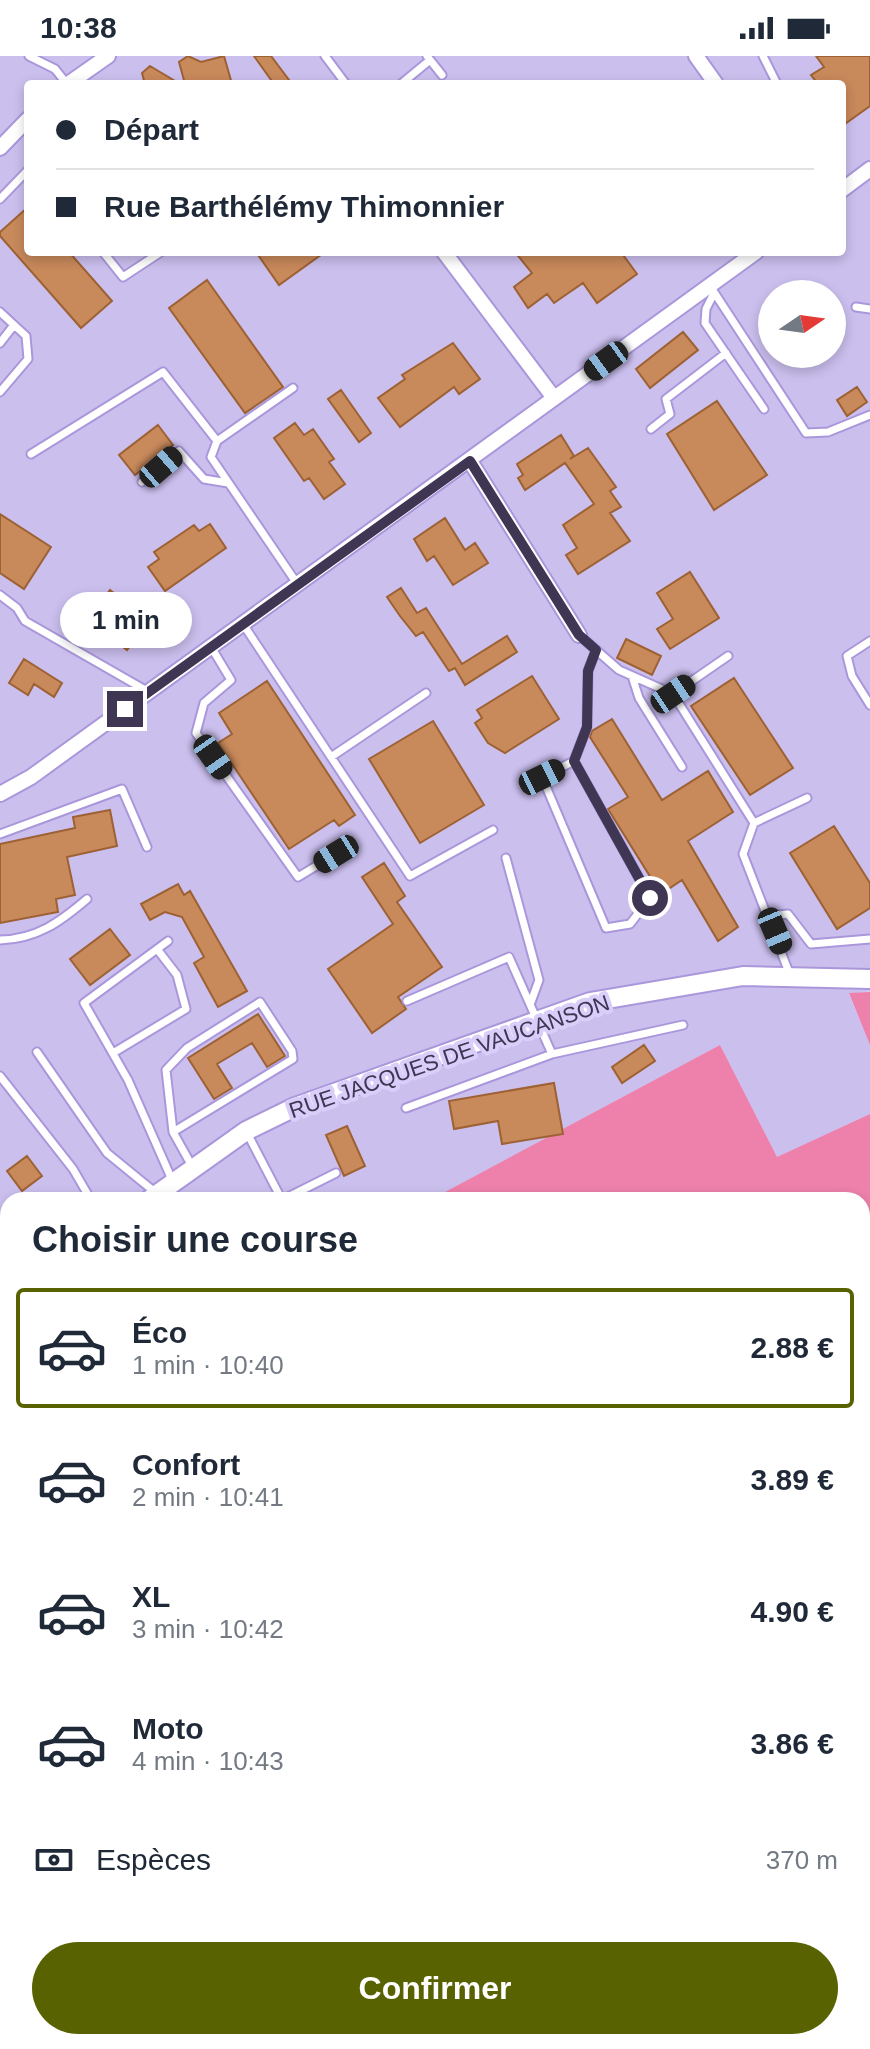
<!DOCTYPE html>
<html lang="fr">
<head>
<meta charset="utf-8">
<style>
  body { margin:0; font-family:Arial,sans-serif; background:#f2f2f3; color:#1f2937; height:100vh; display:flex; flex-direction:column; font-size:30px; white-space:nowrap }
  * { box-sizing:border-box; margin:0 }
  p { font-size:26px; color:#747a83 }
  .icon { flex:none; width:44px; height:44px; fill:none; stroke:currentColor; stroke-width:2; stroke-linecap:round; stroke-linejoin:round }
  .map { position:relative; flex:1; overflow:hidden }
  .details { position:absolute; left:0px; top:1136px; width:870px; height:858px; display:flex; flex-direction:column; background:#fff; border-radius:24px 24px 0 0; box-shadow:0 4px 12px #0003 }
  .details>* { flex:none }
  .hud { position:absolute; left:24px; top:24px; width:822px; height:176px; border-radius:8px; box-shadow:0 4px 12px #0003; display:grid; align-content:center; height:176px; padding:0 32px; background:#fff }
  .needle { width:52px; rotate:77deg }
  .tools { position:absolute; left:758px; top:224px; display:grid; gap:16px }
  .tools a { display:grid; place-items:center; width:88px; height:88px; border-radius:50%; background:#fff; box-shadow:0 4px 12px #0003; font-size:40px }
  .end { position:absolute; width:36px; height:36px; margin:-18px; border:10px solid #3e3653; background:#fff; box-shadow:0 0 0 4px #fff }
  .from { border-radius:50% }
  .bubble { position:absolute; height:56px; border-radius:28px; background:#fff; box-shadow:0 4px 12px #0003; font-size:26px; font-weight:700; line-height:56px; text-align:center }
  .car { position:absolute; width:24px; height:48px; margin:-24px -12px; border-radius:10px; box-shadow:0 0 6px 2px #0007; background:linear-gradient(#222 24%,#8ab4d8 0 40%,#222 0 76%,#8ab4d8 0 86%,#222 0) }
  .hud b { display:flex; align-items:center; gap:28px; height:76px; font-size:30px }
  .hud b+b { border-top:2px solid #e0e1e3 }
  .hud i { width:20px; height:20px; background:#1f2937 }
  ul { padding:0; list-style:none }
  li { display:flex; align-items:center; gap:24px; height:120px; margin:0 16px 12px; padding:0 16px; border:4px solid transparent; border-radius:8px }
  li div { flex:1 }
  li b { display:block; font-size:30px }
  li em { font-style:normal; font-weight:700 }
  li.selected { border-color:#586200 }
  li>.icon { width:72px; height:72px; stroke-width:1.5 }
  h2 { padding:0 32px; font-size:36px; line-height:96px }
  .pay { display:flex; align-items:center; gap:20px; height:88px; padding:0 32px; font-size:30px }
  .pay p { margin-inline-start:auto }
  .cta { display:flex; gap:16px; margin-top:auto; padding:16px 32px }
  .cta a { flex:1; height:92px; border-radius:48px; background:#586200; color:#fff; font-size:32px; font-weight:700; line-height:92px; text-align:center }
  .status { display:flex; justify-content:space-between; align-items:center; height:56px; padding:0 40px; background:#fff; direction:ltr }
  .status svg { height:22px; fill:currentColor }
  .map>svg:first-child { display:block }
  .built { fill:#cbbfee; fill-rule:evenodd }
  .green { fill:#ed81ab }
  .building { fill:#c8895b; stroke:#9d6133; stroke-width:2 }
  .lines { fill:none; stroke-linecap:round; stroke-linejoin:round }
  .service-casing { stroke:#aa97db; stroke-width:11 }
  .minor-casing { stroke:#aa97db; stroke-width:18 }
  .tertiary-casing { stroke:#aa97db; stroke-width:22 }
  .service { stroke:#fff; stroke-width:7 }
  .minor { stroke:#fff; stroke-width:14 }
  .tertiary { stroke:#fff; stroke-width:18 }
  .route { stroke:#3e3653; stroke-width:10 }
  .labels { text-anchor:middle; stroke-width:8; stroke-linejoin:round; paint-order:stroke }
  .street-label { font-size:22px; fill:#3e3653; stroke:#d9cef9 }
</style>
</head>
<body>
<div class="status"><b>10:38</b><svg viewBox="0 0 49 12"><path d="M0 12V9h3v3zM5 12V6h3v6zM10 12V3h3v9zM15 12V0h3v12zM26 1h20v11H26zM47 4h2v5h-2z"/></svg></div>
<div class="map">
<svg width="870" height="1993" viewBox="0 0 870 1993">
  <rect width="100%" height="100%" fill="#d9cef9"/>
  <path class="built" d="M0,0H870V935L849,938L870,989V1058L777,1101L720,989L430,1144H8V1754L0,1785ZM28,28H842V196H28ZM772,238H832V298H772Z"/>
  <path class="green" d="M870,936V989L849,937Z
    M720,989L777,1101L870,1058V1993H0V1785L8,1754V1986H862V1144H430Z
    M0,1406L8,1407V1447L0,1446Z
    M8,1535V1659H0V1537Z"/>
  <path class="building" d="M188,0L201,6L224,0L232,28H185L179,6Z
    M254,0H271L292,28H274Z
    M816,0H870V50L842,70V28H818L811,19L824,11Z
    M150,10L180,28H145L142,17Z
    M28,151V196H69L112,245L81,272L0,180V176Z
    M256,196H325L279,229Z
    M515,196H621L637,218L597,247L583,227L554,247L547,238L528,252L514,231L532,217Z
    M207,224L283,331L245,357L169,252Z
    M683,276L698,294L650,332L636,313Z
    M453,287L480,323L459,338L454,331L400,371L378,342L405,323L402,319Z
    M857,331L867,346L847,360L837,344Z
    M341,334L371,377L359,386L328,343Z
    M717,345L767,419L714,454L667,378Z
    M295,367L304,379L313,373L334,403L329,406L345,428L324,443L309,422L304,425L274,382Z
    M158,369L173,389L135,419L119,399Z
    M561,379L574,400L570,403L588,392L616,431L610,435L621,451L610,457L630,485L578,518L566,499L577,492L563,469L594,448L565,407L525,434L518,422L523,419L517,408Z
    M0,458L51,491L24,533L0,517Z
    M445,462L465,494L475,487L488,507L453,529L434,500L427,505L414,483Z
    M210,468L226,492L165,535L148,511L159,503L154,496L194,469L199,475Z
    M690,516L719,562L670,593L657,573L673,563L657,537Z
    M401,532L417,557L426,552L462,608L507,580L517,596L465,629L455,612L449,615L423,576L416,580L400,560L387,541Z
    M110,534L149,564L127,594L88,564Z
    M626,583L661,600L652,619L617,602Z
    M24,603L62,627L54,641L34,628L28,639L9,627Z
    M532,620L559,663L505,697L488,687L475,667L482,662L477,654Z
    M734,622L793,712L750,739L691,650Z
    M267,625L355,759L339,770L334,764L289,793L218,687L232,678L219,657Z
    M612,663L662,744L708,715L733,756L688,785L738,871L718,885L682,824L661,838L608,753L628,741L590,681L592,675Z
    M433,665L484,749L420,787L369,703Z
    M110,754L117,790L67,801L75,839L56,843L58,856L0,867V788L75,772L73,761Z
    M834,770L870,827V852L837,873L790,797Z
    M384,807L405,840L397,846L442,911L398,941L406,953L372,977L328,913L393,868L362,821Z
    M178,828L184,839L190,835L247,935L218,951L194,907L204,901L182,861L165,856L150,864L141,848Z
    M110,873L130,899L90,929L70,903Z
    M258,958L285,1000L267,1011L252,987L217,1008L232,1032L214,1043L188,1002Z
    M644,989L655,1005L622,1027L612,1011Z
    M554,1027L563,1078L502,1088L498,1065L454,1073L449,1045Z
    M347,1070L365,1110L344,1120L326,1079Z
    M27,1100L42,1120L22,1135L7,1115Z"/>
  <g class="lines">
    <g class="service-casing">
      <path id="service" d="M29,0L55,13L67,28
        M325,0L346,28
        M427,0L442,19
        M763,0L777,28
        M401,28L430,4
        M0,143L28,114
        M103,196L123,221L161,196
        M710,230L806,377L828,376L870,359
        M714,237L706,253L705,267L764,353
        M856,251L870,253
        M0,256L26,280L28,303L0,336
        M0,287L14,269
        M651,373L670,358L666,343L726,297
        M217,385L211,401L298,529
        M31,398L163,316L217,385L293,332
        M142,426L179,395L204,423L228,427
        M0,539L17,552L25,565L147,635
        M243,568L331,701L426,637
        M579,579L619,614L673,638L754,767L743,798L790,919
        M870,585L847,600L852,620L870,649
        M211,591L231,624L204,647L196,677L298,821L336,798
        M632,620L639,642L682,711
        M673,638L728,600
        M331,701L410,820L493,774
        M574,705L542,721L606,872L630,868L650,842L574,705L587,671L588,615L596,594
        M754,767L807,742
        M0,778L122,733L147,791
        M506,802L539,924L531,946
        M769,860L788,858L811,888L870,883
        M0,884C37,883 60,866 87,843
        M168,885L84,947L128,1024L173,1126
        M407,945L509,901L552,998
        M37,996L107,1097L156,1137
        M113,997L186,953L177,919L157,893
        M0,1020L73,1113L91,1144
        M406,1052L552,998L683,969
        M246,1075L282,1144L336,1117
        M173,1076L166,1014L187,992L260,946L292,995L293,1003L173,1076L192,1110
        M0,1471L8,1472"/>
    </g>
    <g class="minor-casing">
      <path id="minor" d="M696,0L716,28
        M68,28L108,0
        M0,92L28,63
        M842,134L870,113
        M444,196L554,342
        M470,405L579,579
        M0,738L31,721L756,196"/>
    </g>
    <g class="tertiary-casing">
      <path id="tertiary" d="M149,1144L246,1075L295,1051L590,946L743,920L870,923
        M0,1214L8,1210"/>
    </g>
    <use href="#service" class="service"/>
    <use href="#minor" class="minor"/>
    <use href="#tertiary" class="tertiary"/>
  </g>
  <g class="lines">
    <path class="route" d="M125,653L470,405L579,579L596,594L588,615L587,671L574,705L650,842"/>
  </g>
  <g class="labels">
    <g class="street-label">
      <text transform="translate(449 1000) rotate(-19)" y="8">RUE JACQUES DE VAUCANSON</text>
    </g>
  </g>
</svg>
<div class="tools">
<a><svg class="needle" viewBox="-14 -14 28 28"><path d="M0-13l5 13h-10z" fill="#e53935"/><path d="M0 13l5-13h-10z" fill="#747a83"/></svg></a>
</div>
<i class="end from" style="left:650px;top:842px"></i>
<i class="end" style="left:125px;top:653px"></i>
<div class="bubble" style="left:60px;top:536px;width:132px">1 min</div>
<i class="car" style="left:606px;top:305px;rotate:234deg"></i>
<i class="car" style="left:161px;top:411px;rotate:49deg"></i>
<i class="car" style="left:673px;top:638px;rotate:56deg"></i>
<i class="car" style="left:213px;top:701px;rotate:145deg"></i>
<i class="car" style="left:542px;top:721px;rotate:64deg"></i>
<i class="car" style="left:336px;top:798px;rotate:238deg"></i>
<i class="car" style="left:775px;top:875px;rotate:157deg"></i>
<div class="hud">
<b><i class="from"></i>Départ</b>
<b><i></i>Rue Barthélémy Thimonnier</b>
</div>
<section class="details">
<h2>Choisir une course</h2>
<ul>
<li class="selected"><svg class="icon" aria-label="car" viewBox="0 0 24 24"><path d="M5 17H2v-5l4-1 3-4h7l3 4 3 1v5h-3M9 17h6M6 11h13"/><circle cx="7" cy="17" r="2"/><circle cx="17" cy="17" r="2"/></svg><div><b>Éco</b><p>1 min · 10:40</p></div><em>2.88 €</em></li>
<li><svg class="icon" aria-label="car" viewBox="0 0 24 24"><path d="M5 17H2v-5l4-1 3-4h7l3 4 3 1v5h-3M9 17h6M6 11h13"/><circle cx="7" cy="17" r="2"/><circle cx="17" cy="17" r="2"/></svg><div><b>Confort</b><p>2 min · 10:41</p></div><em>3.89 €</em></li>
<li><svg class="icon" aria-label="car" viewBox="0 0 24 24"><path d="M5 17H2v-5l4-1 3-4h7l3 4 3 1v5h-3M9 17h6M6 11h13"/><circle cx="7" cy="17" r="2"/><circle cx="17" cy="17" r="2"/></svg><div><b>XL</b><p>3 min · 10:42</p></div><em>4.90 €</em></li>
<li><svg class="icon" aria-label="car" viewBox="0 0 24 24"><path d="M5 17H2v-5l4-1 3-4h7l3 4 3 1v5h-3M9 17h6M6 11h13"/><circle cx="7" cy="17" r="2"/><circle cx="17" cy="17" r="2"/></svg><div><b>Moto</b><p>4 min · 10:43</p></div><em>3.86 €</em></li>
</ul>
<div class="pay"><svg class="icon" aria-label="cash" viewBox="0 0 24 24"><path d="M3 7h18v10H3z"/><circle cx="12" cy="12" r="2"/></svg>Espèces<p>370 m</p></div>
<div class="cta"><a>Confirmer</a></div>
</section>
</div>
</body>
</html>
